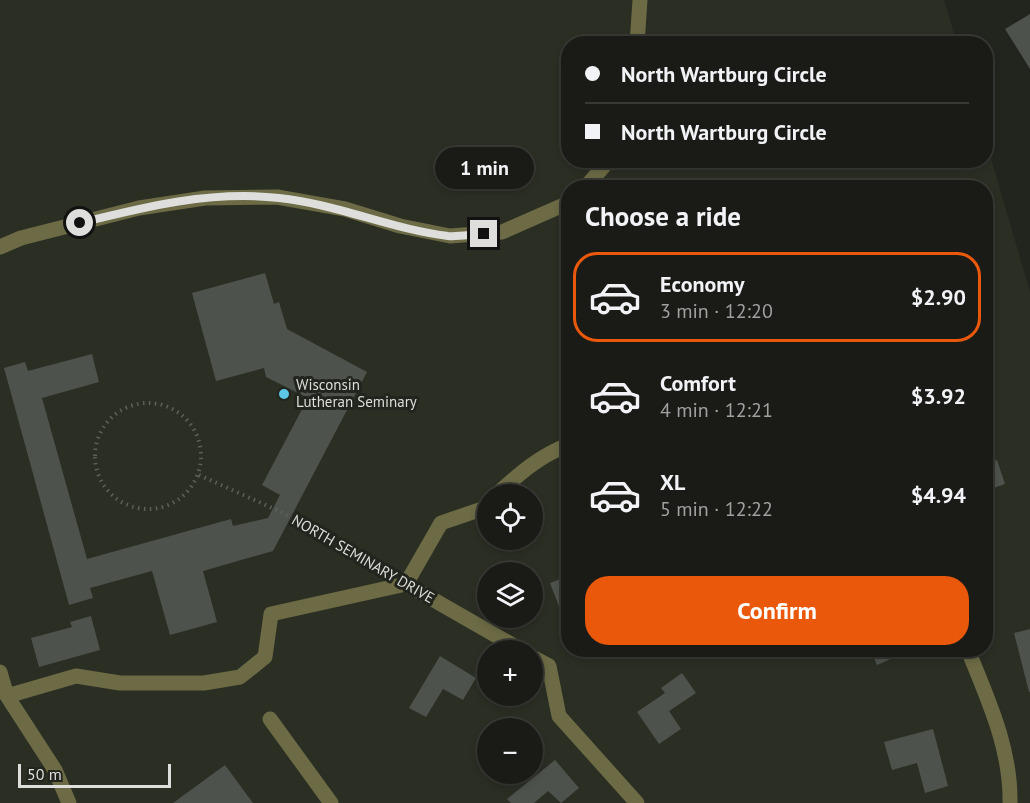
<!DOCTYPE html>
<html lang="en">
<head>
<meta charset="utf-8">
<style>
  body { margin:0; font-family:"PT Sans",sans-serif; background:#272823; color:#f1f3f6; height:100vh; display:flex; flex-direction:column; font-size:22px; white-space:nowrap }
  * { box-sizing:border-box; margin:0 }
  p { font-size:20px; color:#9fa1a1 }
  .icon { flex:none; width:33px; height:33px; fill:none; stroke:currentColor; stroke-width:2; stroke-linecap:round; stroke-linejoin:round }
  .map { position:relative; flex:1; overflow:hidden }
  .drawer { position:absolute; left:561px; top:180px; width:432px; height:477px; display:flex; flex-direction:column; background:#1a1b16; border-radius:24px; box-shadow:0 3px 9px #0003,0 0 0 2px #383935 }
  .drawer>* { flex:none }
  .hud { position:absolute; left:561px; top:36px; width:432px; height:132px; border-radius:24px; box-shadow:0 3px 9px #0003,0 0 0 2px #383935; display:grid; align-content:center; height:132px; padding:0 24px; background:#1a1b16 }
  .buttons { position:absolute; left:477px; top:484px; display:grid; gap:12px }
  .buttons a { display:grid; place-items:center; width:66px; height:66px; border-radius:50%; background:#1a1b16; box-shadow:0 3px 9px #0003,0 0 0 2px #383935; font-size:30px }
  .scale { position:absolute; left:18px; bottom:15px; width:153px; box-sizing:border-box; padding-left:6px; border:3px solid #dedfdc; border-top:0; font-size:16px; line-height:21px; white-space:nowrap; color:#dedfdc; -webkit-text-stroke:4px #22241e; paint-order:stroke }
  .end { position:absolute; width:27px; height:27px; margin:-14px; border:8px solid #dedfdc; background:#111; box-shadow:0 0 0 3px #111 }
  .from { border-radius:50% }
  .bubble { position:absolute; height:42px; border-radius:21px; background:#1a1b16; box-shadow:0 3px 9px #0003,0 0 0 2px #383935; font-size:20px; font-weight:700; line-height:42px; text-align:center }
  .hud b { display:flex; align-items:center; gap:21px; height:57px; font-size:22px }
  .hud b+b { border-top:2px solid #383935 }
  .hud i { width:15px; height:15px; background:#f1f3f6 }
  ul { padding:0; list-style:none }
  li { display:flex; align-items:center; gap:18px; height:90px; margin:0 12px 9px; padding:0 12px; border:3px solid transparent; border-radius:24px }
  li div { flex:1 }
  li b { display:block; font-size:22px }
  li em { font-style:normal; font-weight:700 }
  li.active { border-color:#ea580c }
  li>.icon { width:54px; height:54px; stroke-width:1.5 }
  h2 { padding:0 24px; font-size:27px; line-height:72px }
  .action { display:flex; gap:12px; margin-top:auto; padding:12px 24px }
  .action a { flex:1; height:69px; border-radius:24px; background:#ea580c; color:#fff; font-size:24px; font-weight:700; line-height:69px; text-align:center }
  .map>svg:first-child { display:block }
  .built { fill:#2a2e23; fill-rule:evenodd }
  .building { fill:#4d524d }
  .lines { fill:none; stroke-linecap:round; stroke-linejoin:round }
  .path { stroke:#5e605b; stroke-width:4; stroke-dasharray:1.5 4.5; stroke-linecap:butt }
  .minor { stroke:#6c6b45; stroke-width:15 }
  .route { stroke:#dedfdc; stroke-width:8 }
  .poi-dot { fill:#5cc7e7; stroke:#22241e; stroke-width:2 }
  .labels { text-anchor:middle; stroke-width:6; stroke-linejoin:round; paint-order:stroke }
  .poi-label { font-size:15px; fill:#dedfdc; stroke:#22241e; text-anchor:start }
  .street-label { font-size:15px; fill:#dedfdc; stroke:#22241e }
</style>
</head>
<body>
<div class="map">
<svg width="1030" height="803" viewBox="0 0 1030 803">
  <rect width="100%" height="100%" fill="#22241e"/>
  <path class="built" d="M0,0H944L957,43L568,44V160H986V141L1030,292V803H0ZM568,188H986V650H568ZM488,495H532V540H488ZM488,573H532V618H488ZM488,651H532V696H488ZM488,729H532V774H488Z"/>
  <path class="building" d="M1030,14V69L1005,29Z
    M265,273L274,304L279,302L287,329L367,372L273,551L203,571L217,622L170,635L152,571L90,588L93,598L69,605L4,368L25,362L28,371L92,354L99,382L42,398L87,559L231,519L233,526L268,518L280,495L262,485L308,398L266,377L264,368L216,381L192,293Z
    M997,460L1005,484L988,490L991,499L986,501V463Z
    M568,576V620L565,622L550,583Z
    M91,616L100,650L39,667L31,638L72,627L70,622Z
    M1030,629V692H1029L1014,633Z
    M870,650H898L900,655L877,665Z
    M440,656L476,678L463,700L443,689L426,717L409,708Z
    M682,673L696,693L669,711L681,729L659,744L637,712L665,693L661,688Z
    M933,729L948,786L925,793L917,763L892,770L884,742Z
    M555,760L579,788L561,803L548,791L534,803H511L507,799Z
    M225,765L253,803H173Z"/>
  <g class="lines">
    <path class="path" d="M618,188L619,176
      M95 456a53 53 0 1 1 106 0a53 53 0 1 1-106 0Z
      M199,475L281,512L384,571"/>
    <path class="minor" d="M637,44L640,0
      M585,188L609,160
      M0,247L21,238L139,208L205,198L277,197L345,209L400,226L450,236L502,232L568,203
      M496,495C519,474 539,456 568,445
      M406,584L523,651
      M406,584L441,523L482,509L488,503
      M968,650C988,700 1011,748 1010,803
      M532,657L549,666L559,716L637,803
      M0,672L7,696L55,770L69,803
      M7,696L76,676L120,683H204L240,677L265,657L271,614L406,584
      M270,719L331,803"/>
  </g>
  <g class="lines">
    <path class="route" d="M80,223C144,207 212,190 279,198C337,204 390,229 448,236C459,237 473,234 484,234"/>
  </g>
  <circle class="poi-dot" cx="284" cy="394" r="6"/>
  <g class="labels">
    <g class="poi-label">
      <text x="296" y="390">Wisconsin<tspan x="296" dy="17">Lutheran Seminary</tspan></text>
    </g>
    <g class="street-label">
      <text transform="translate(363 559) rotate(30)" y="5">NORTH SEMINARY DRIVE</text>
    </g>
  </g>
</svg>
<div class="buttons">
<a><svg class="icon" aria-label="locate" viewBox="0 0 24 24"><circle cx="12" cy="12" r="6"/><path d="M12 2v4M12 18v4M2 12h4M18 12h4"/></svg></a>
<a><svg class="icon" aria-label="layers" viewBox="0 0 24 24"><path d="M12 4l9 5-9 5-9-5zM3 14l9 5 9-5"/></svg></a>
<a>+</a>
<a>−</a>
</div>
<div class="scale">50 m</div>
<i class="end from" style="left:80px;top:223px"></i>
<i class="end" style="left:484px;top:234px"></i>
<div class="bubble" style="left:435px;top:147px;width:99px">1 min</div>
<div class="hud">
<b><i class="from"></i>North Wartburg Circle</b>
<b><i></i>North Wartburg Circle</b>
</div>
<section class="drawer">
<h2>Choose a ride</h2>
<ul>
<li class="active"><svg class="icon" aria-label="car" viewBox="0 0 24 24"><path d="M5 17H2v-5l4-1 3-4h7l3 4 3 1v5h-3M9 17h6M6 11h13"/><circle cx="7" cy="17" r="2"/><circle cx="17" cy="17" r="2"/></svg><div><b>Economy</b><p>3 min · 12:20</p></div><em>$2.90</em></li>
<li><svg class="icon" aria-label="car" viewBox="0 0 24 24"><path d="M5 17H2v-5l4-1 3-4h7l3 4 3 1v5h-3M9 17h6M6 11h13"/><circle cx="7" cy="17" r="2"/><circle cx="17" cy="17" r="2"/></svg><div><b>Comfort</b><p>4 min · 12:21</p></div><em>$3.92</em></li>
<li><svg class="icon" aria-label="car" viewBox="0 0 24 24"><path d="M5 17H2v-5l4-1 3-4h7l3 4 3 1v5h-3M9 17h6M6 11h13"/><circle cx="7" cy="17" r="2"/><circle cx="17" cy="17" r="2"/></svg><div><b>XL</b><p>5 min · 12:22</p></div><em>$4.94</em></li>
</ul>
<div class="action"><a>Confirm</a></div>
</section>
</div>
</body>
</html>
